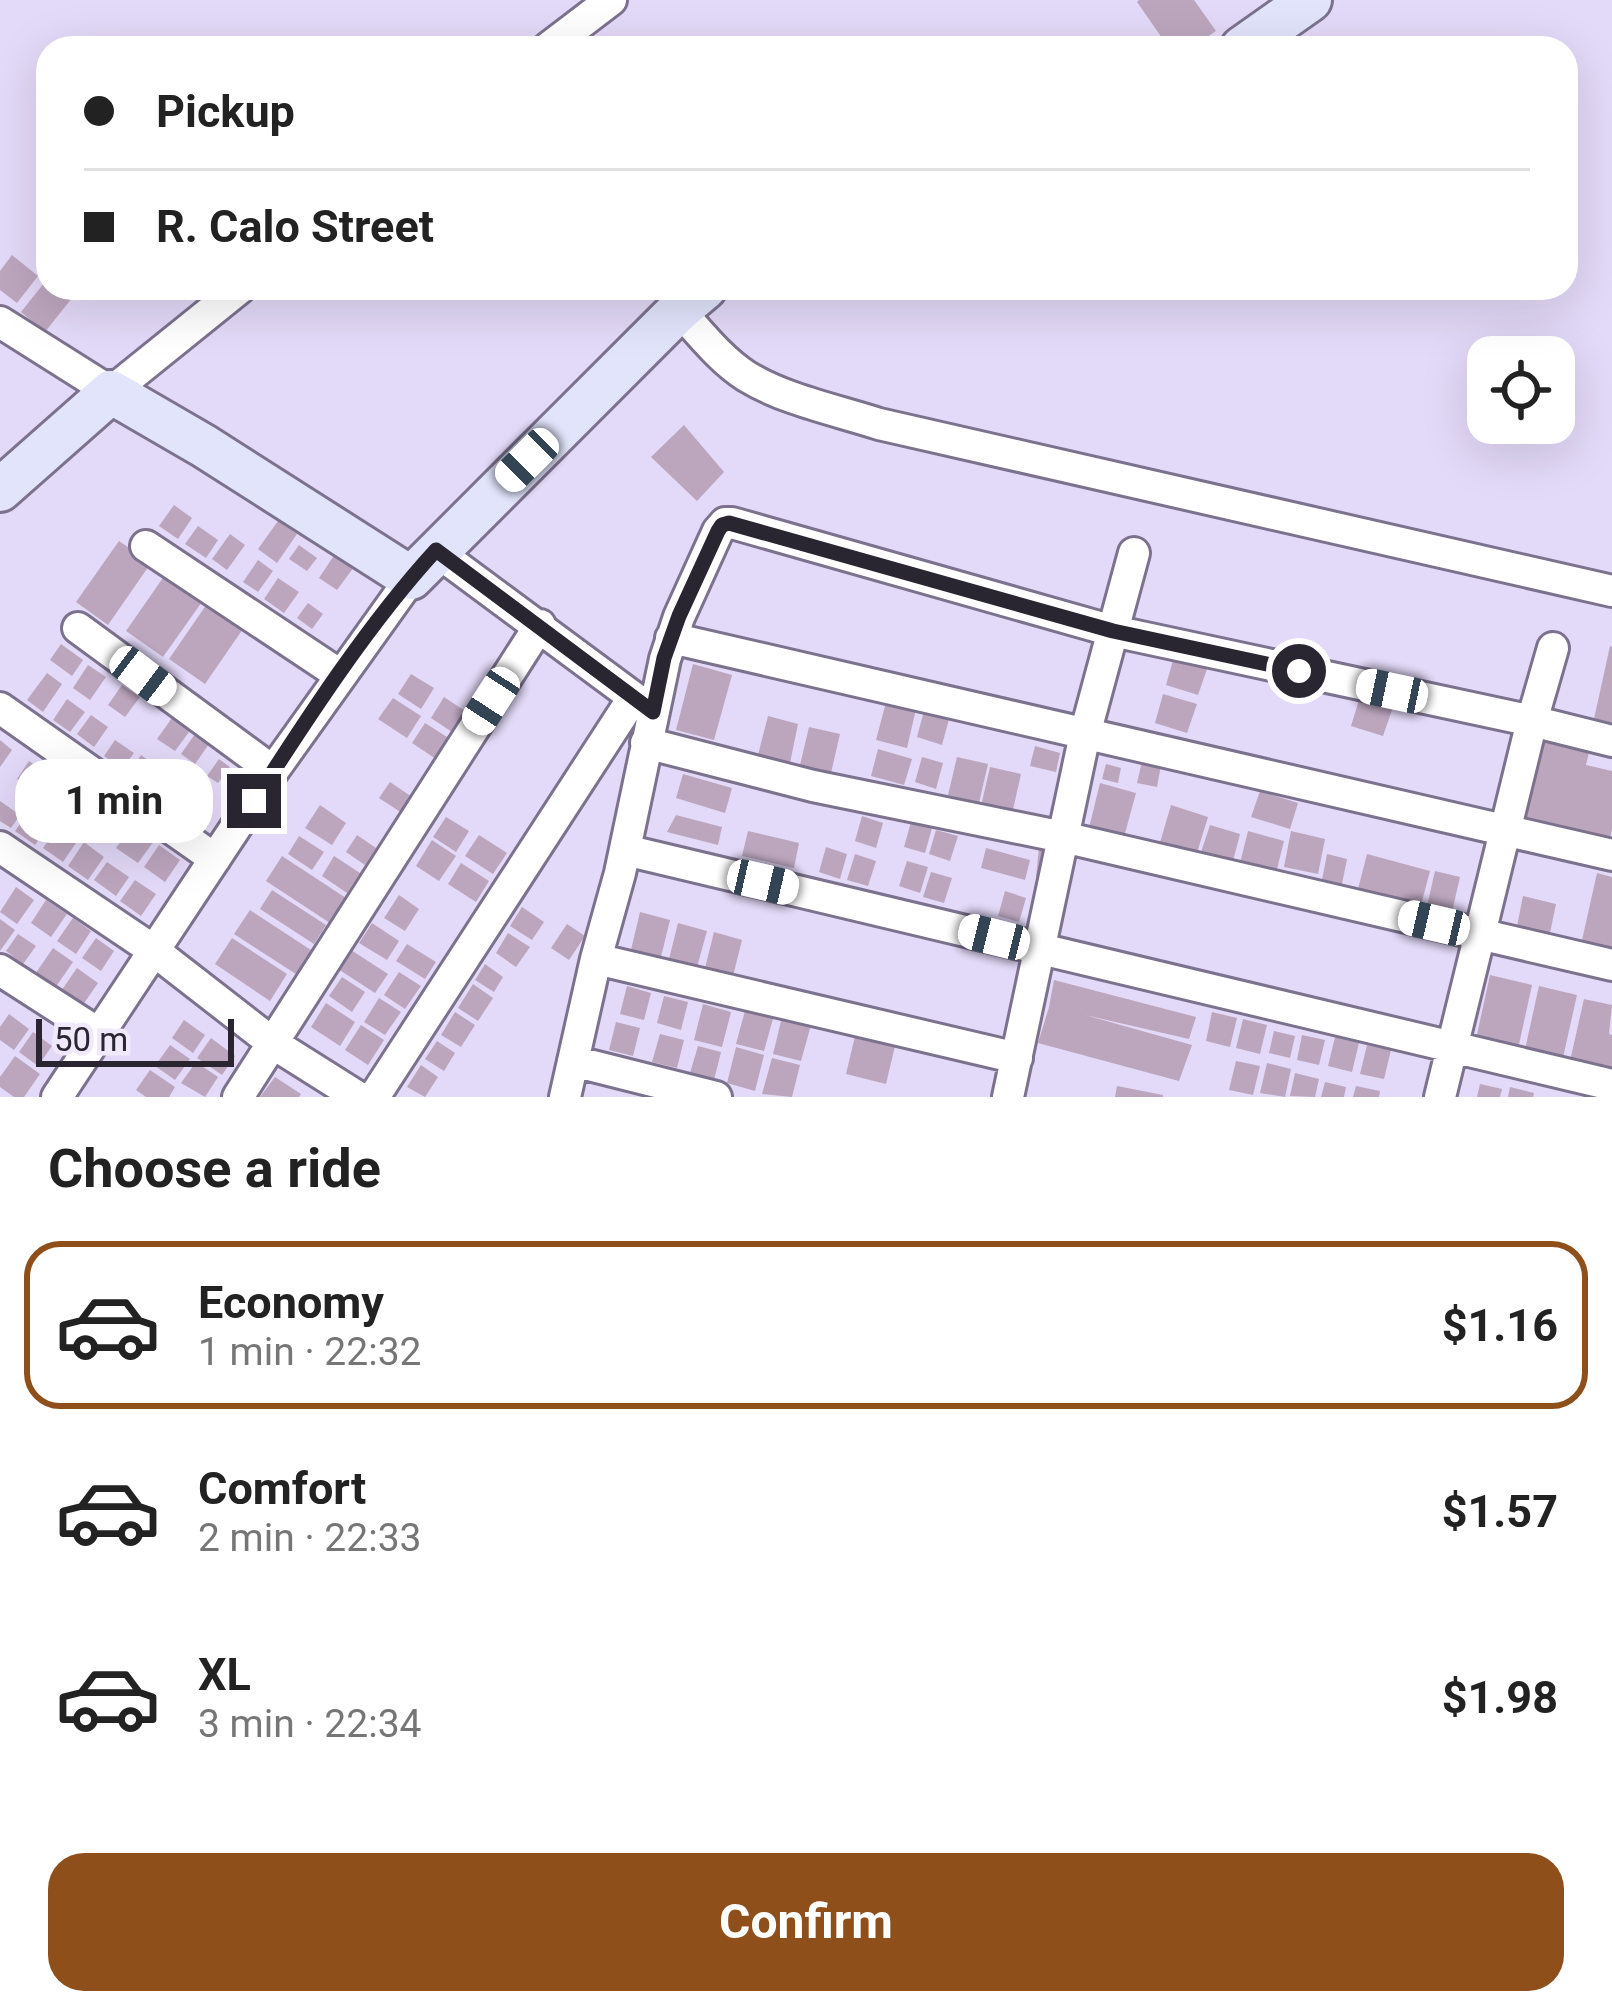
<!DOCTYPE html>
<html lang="en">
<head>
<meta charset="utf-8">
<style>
  body { margin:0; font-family:Roboto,sans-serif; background:#f2f2f2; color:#222; height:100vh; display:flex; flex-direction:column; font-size:45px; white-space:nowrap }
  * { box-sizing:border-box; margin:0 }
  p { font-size:39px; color:#767676 }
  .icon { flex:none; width:66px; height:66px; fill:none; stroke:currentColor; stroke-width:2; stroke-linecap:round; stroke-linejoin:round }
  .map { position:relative; height:1097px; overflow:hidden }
  .details { display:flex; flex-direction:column; background:#fff; flex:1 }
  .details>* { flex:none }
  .hud { position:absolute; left:36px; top:36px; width:1542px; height:264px; border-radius:36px; box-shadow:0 12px 48px #0002; display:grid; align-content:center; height:264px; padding:0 48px; background:#fff }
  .buttons { position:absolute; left:1467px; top:336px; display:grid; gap:24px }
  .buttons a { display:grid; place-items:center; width:108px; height:108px; border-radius:24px; background:#fff; box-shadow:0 12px 48px #0002; font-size:60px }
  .scale { position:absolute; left:36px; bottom:30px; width:198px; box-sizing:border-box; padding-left:12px; border:6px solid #292531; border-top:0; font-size:33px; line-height:42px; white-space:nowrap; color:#292531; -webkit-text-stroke:9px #efe9fb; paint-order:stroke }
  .end { position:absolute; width:54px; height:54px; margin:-27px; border:15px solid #292531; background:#fff; box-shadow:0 0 0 6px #fff }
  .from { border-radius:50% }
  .bubble { position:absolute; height:84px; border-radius:36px; background:#fff; box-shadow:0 12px 48px #0002; font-size:39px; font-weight:700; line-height:84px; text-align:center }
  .car { position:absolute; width:36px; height:72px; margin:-36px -18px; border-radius:15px; box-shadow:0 0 9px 3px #0007; background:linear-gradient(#fff 24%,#345 0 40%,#fff 0 76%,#345 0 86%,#fff 0) }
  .hud b { display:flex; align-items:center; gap:42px; height:114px; font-size:45px }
  .hud b+b { border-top:3px solid #e0e0e0 }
  .hud i { width:30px; height:30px; background:#222 }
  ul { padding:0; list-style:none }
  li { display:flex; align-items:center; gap:36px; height:168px; margin:0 24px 18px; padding:0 24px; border:6px solid transparent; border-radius:36px }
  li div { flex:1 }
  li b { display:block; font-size:45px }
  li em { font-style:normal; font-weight:700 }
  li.selected { border-color:#8f4f1a }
  li>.icon { width:108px; height:108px; stroke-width:1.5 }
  h2 { padding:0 48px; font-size:54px; line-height:144px }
  .action { display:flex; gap:24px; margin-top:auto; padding:24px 48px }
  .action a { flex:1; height:138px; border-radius:36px; background:#8f4f1a; color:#fff; font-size:48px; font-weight:700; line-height:138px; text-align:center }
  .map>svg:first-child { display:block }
  .building { fill:#bca6be }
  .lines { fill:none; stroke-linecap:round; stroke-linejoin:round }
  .minor-casing { stroke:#7c728e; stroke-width:36 }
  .secondary-casing { stroke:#7c728e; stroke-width:48 }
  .minor { stroke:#fff; stroke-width:30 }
  .secondary { stroke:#e1e4fb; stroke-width:42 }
  .route { stroke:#292531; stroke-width:15 }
</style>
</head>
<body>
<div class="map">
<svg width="1612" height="1097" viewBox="0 0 1612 1097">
  <rect width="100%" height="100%" fill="#e3d9f8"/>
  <path class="building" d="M1139,0H1194L1216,31L1191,48H1169L1137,2Z
    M12,255L38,276L17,303L0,290V271Z
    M48,278V288H80L45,332L21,312Z
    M684,425L724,472L697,501L651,457Z
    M174,505L192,518L178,539L159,526Z
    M278,521L297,534L277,563L258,549Z
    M198,526L218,540L206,558L185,544Z
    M230,534L245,545L227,570L212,559Z
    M119,541L151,563L108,625L76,602Z
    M299,545L317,558L307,571L289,559Z
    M335,554L354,567L337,590L319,578Z
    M258,560L273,571L258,592L243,582Z
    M167,572L204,599L163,657L126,631Z
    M278,578L299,592L284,613L264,599Z
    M209,601L245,626L205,684L169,659Z
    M308,603L323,614L312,629L297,618Z
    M61,644L83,660L72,676L50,660Z
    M1610,646L1612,647V723L1594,719Z
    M1174,657L1208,666L1198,695L1166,685Z
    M693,664L732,675L714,740L676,730Z
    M88,665L106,677L90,700L73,688Z
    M47,673L62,684L43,712L27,700Z
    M411,674L434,688L421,709L398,694Z
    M122,685L140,697L125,717L108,705Z
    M1163,694L1197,704L1187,733L1155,723Z
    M444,697L468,713L455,734L431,718Z
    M1360,697L1393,707L1383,736L1351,726Z
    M393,698L421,716L407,738L378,719Z
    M67,699L85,712L70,732L53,720Z
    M886,702L916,709L907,748L876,740Z
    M924,711L949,719L942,745L917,737Z
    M91,715L108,727L94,747L77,734Z
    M174,715L192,728L175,751L157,739Z
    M768,716L798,724L790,763L758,755Z
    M425,723L455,742L442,763L412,743Z
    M809,727L840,734L831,773L800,765Z
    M195,734L209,744L195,764L181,754Z
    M0,740L12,750L0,767Z
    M115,740L134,753L122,769L104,756Z
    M1538,741L1589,752L1586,765L1612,771V829L1609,844L1520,823Z
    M1035,746L1060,753L1056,772L1030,766Z
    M878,749L912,759L904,785L871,776Z
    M141,755L163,771L151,789L129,773Z
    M922,757L943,763L936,789L915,782Z
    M957,757L988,764L979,803L948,795Z
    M1143,757L1162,760L1157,787L1137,783Z
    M219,759L230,767L218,783L207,776Z
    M29,761L46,773L34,791L17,779Z
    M1106,764L1121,768L1118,783L1102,779Z
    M990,767L1021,774L1012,814L981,806Z
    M54,774L76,789L60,811L39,796Z
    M167,774L187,789L176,804L156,790Z
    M683,774L732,788L725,813L676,798Z
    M390,782L415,799L405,815L379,798Z
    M1100,783L1136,793L1124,837L1089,828Z
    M195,791L213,805L201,822L182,809Z
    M1260,791L1298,803L1290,829L1251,817Z
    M80,796L98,809L85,828L67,815Z
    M0,801L20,815L11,828L0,821Z
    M320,805L346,823L332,845L305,828Z
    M1171,805L1208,817L1196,856L1159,846Z
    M33,806L53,820L35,845L15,831Z
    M105,810L123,823L110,843L91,830Z
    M676,815L722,827L718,845L667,832Z
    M862,816L883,823L876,848L855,841Z
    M446,817L469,831L456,852L433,837Z
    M911,822L932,828L925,853L904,847Z
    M61,823L80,837L63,862L43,848Z
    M1210,825L1240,834L1233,861L1201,852Z
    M132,826L154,841L138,863L116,848Z
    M936,830L958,836L950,861L929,854Z
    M748,831L799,843L794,868L742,856Z
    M1248,831L1284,841L1275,877L1239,867Z
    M1291,831L1325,839L1318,874L1284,867Z
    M357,835L376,848L365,865L346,852Z
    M479,835L507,853L493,874L465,856Z
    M299,836L324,852L312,870L288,854Z
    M432,840L456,856L439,881L416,866Z
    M84,842L104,857L88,880L68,866Z
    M159,845L180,860L165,882L144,867Z
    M826,847L847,854L840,879L819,872Z
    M1039,847L1053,848L1049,878L1036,877Z
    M986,848L1030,860L1025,880L981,868Z
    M855,854L876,861L868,886L847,880Z
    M1327,854L1347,859L1342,884L1322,880Z
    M1367,854L1430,871L1421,905L1358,889Z
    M282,856L349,900L333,925L266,881Z
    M334,856L360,873L347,893L322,876Z
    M907,861L928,867L920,893L899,886Z
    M107,862L129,877L116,896L94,880Z
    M461,863L489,881L476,902L448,884Z
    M1435,871L1460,877L1452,912L1427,906Z
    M931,872L952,878L944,903L923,897Z
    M1597,873L1612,877V956L1580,949Z
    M135,880L156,894L141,916L120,901Z
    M16,887L34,900L17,924L0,912Z
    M272,890L326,925L314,944L260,909Z
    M1005,891L1026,898L1019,922L998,916Z
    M399,895L419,909L405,931L384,918Z
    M1523,896L1556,904L1550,933L1517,926Z
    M46,900L67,914L51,937L31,923Z
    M522,907L544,922L532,940L510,926Z
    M250,910L314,952L299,976L234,934Z
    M640,912L670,920L660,961L630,954Z
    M73,918L91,931L76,954L57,941Z
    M0,919L15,930L0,951Z
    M372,923L399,941L387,960L359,943Z
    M678,923L707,931L697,967L669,959Z
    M567,924L585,936L569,960L551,948Z
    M714,932L742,940L733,976L705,968Z
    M508,933L530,947L516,967L496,953Z
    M18,934L36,946L23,964L6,951Z
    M96,938L114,951L101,971L82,958Z
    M232,938L287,974L270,1001L215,964Z
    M407,944L436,962L425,979L396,961Z
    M53,948L73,962L53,991L33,977Z
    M351,950L388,974L375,993L338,969Z
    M485,964L503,977L494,992L475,980Z
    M77,968L98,983L80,1009L59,994Z
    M399,972L421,986L405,1009L384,995Z
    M1490,975L1532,985L1518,1049L1476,1039Z
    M342,977L365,992L352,1012L329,996Z
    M1054,980L1196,1017L1189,1039L1085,1015L1192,1045L1179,1081L1038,1043L1049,1007Z
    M473,984L493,998L478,1021L458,1008Z
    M627,986L651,993L644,1020L620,1014Z
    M1539,986L1577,995L1562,1062L1524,1054Z
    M664,996L688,1002L681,1030L657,1023Z
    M379,998L401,1012L385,1035L364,1022Z
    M1584,999L1612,1005L1609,1034L1612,1035V1075L1570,1061Z
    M326,1003L355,1022L340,1046L311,1027Z
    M703,1004L731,1012L722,1047L694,1040Z
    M746,1007L774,1015L764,1051L736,1044Z
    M455,1012L475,1025L461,1047L441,1035Z
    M1212,1012L1237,1018L1230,1047L1206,1041Z
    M9,1014L29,1029L14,1050L0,1040V1027Z
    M782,1017L811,1025L801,1061L773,1054Z
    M1243,1019L1267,1025L1260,1054L1236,1048Z
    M184,1020L205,1035L193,1053L172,1038Z
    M616,1022L640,1028L633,1056L609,1050Z
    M361,1025L384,1040L368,1065L345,1050Z
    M1274,1031L1295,1036L1290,1058L1269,1053Z
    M33,1032L52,1046L38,1066L19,1052Z
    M660,1034L684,1040L677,1068L652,1062Z
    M1302,1035L1325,1040L1319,1065L1297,1060Z
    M855,1036L895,1046L886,1084L846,1074Z
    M1335,1037L1359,1043L1352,1072L1328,1066Z
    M211,1038L235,1056L222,1075L197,1058Z
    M437,1041L455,1053L444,1071L425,1059Z
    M170,1045L190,1059L175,1080L155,1066Z
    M1367,1045L1391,1050L1384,1079L1360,1074Z
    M698,1046L721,1052L714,1080L690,1073Z
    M736,1047L764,1055L755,1091L727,1083Z
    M15,1056L40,1074L24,1097H14L0,1087V1077Z
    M772,1058L800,1065L792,1097L762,1094Z
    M1236,1061L1260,1066L1253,1095L1229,1090Z
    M196,1062L218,1077L205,1097L181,1083Z
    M1267,1063L1291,1069L1285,1097L1260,1093Z
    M421,1065L438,1077L425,1097L407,1087Z
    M150,1070L175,1087L169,1097H146L136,1090Z
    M1295,1073L1319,1079L1315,1097L1290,1096Z
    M275,1077L301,1094L299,1097H260Z
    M1325,1082L1346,1087L1344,1097H1321Z
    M1480,1084L1502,1089L1500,1097H1477Z
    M1117,1086L1163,1095V1097H1115Z
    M1356,1086L1380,1091L1379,1097H1353Z
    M1510,1087L1534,1093L1533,1097H1508Z"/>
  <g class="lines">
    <g class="minor-casing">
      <path id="minor" d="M548,48L611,0
        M679,310C700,333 720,359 746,376C785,400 836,410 879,424L1612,591
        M0,322L111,392L240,288
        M146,546L340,675
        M436,551L648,708
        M78,628L273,771
        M671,638L1612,855
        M0,708L215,859
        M646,743L813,786L1063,837L1612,965
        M0,847L153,950L274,1044L358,1097
        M625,850L1612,1085
        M596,959L1017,1058
        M0,970L98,1033
        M573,1061L716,1097
        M57,1097L273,771L411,578
        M238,1097L540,625
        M374,1097L633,698
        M565,1097L596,959L620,873L665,659L679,617L718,531L725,523H732L1113,631L1532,721L1612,741
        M1008,1097L1085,734L1134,553
        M1440,1097L1532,721L1553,648"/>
    </g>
    <g class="secondary-casing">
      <path id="secondary" d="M1242,48L1310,0
        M0,490L111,392L204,446L411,578L679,310L705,288"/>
    </g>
    <use href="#minor" class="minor"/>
    <use href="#secondary" class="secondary"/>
  </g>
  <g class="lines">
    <path class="route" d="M254,801C308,717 369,623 436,550L653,712L664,658L679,616L718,531L722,525L729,523L1113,631L1299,671"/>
  </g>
</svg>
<div class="buttons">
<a><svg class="icon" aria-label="locate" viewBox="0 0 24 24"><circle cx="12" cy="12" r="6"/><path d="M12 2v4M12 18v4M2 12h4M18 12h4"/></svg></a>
</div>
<div class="scale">50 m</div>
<i class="end from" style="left:1299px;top:671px"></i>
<i class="end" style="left:254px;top:801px"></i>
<div class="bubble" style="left:15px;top:759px;width:198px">1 min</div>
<i class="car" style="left:527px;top:460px;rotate:225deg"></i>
<i class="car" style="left:143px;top:676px;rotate:127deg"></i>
<i class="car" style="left:1392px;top:691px;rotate:282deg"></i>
<i class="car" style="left:491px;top:701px;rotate:213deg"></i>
<i class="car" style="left:763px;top:882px;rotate:103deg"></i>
<i class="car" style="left:1434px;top:923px;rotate:283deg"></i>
<i class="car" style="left:994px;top:937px;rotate:284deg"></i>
<div class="hud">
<b><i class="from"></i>Pickup</b>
<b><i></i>R. Calo Street</b>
</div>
</div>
<section class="details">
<h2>Choose a ride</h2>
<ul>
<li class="selected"><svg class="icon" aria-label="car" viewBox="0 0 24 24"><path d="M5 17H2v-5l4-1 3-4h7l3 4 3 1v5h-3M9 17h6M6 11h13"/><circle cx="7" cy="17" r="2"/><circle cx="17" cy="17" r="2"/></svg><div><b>Economy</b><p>1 min · 22:32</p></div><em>$1.16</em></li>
<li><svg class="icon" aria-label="car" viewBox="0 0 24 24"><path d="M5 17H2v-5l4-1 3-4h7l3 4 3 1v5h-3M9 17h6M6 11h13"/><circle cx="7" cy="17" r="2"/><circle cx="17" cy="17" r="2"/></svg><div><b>Comfort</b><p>2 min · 22:33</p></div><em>$1.57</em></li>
<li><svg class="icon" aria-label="car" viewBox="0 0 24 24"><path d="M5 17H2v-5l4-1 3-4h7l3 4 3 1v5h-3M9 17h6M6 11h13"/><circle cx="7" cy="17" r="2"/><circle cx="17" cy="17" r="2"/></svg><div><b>XL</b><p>3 min · 22:34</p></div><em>$1.98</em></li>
</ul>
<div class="action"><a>Confirm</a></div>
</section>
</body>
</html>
